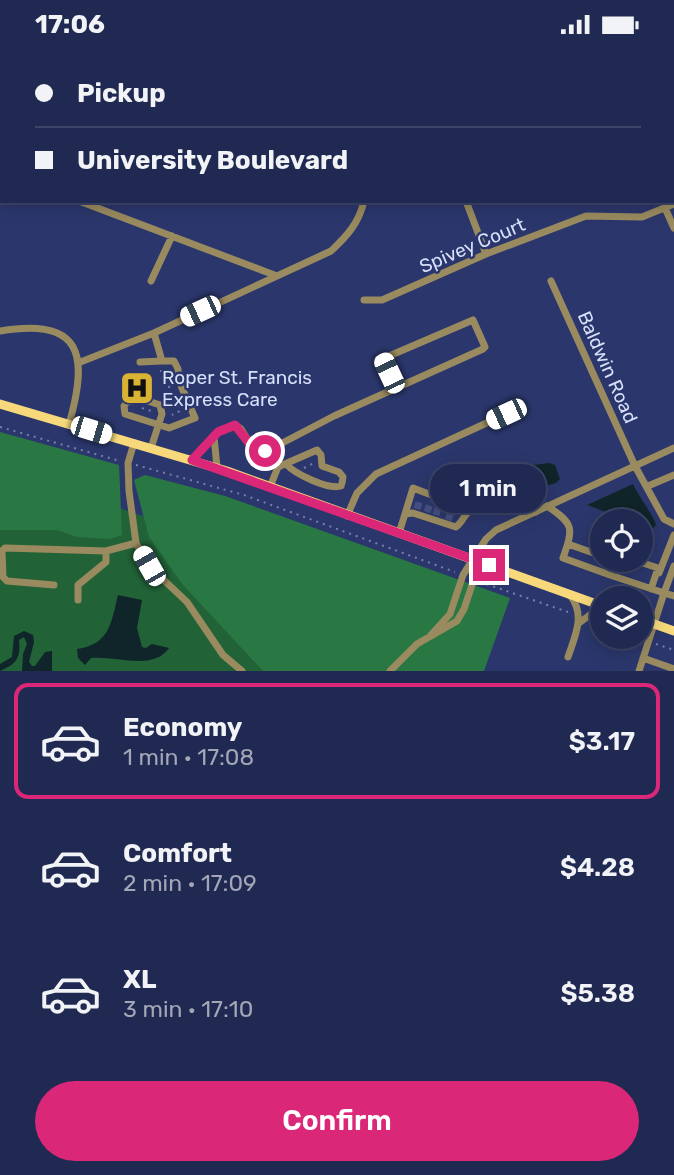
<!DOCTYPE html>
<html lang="en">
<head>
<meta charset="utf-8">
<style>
  body { margin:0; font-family:Rubik,sans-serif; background:#283158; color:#f1f3f6; height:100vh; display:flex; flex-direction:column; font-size:26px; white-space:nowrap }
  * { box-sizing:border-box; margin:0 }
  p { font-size:23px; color:#a2a6b7 }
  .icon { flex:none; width:38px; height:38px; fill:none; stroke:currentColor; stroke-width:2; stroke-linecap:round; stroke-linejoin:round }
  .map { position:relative; height:622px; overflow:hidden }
  .side { display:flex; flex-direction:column; background:#202951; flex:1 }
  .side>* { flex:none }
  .top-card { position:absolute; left:0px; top:0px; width:676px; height:154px; box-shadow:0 4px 18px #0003,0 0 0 2px #3d4568; display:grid; align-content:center; height:154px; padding:0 35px; background:#202951 }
  .buttons { position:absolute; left:590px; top:460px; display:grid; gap:14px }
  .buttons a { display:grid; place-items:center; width:63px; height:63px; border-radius:50%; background:#202951; box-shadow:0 4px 18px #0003,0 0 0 2px #3d4568; font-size:35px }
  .end { position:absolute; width:32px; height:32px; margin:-16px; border:9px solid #db2777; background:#fff; box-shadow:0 0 0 4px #fff }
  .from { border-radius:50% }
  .bubble { position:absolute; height:49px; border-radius:24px; background:#202951; box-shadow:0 4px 18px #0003,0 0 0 2px #3d4568; font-size:23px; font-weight:600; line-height:49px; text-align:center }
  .car { position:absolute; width:21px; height:42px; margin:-21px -10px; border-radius:9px; box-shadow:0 0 5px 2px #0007; background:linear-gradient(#fff 24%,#345 0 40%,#fff 0 76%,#345 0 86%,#fff 0) }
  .top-card b { display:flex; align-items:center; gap:24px; height:66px; font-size:26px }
  .top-card b+b { border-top:2px solid #3d4568 }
  .top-card i { width:18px; height:18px; background:#f1f3f6 }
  ul { padding:12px 0 0; list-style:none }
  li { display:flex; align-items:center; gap:21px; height:116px; margin:0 14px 10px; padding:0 21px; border:4px solid transparent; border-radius:14px }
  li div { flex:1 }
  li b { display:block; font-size:26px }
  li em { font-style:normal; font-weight:600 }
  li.selected { border-color:#db2777 }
  li>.icon { width:63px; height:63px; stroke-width:1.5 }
  .primary-button { display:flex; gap:14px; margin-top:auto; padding:14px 35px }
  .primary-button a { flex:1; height:80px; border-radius:42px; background:#db2777; color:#fff; font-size:28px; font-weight:600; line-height:80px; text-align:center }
  .status { display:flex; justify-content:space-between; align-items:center; height:49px; padding:0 35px; background:#202951; direction:ltr }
  .status svg { height:19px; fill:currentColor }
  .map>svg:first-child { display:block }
  .green { fill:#216237 }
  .forest { fill:#297844 }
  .water { fill:#102529 }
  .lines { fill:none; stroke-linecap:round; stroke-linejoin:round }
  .stream { stroke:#102529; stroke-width:2 }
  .minor-tunnel { stroke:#455081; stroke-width:7; stroke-dasharray:7 3.5; stroke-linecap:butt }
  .path { stroke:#7681aa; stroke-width:2; stroke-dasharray:2 5; stroke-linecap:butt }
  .minor { stroke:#998b5f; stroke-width:7 }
  .major { stroke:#f7d97b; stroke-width:9 }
  .route { stroke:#db2777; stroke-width:9 }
  .labels { text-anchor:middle; stroke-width:5; stroke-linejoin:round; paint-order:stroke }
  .street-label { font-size:19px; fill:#d7dff9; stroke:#2b376c }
  .poi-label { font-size:19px; fill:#d7dff9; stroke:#2b376c; text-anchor:start }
</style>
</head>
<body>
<div class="status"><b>17:06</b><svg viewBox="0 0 49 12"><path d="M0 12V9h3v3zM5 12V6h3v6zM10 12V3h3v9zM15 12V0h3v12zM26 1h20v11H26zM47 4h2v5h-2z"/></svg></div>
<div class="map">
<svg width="674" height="622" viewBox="0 0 674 622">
  <rect width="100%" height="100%" fill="#2b376c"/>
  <path class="green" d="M0,417L468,581L448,622H0Z"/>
  <path class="forest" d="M0,383L119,416L122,486L110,490L77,488L57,481H0Z
    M145,426L225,447L510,549L484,622H263L183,536L149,488L134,431Z"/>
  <path class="water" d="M549,414L555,416L560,430L556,434L541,438L532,433L531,423L534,416Z
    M633,435C638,446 655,469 656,476L653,479L641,476L640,472H631L587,456Z
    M118,546L142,551L137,579L142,598L146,599L152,595L169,599C153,622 119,607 91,609L85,616L78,609L77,600C110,595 111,574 118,546Z
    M24,582L33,586L34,593L29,613L32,617H35L45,603L52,602V622H22L23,605L27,595L24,588L19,591C21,610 16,615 0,622V615L12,608L14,587Z"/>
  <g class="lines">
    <path class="stream" d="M39,2L40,0
      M0,111L2,105"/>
    <path class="minor-tunnel" d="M417,460L420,450
      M427,463L431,453
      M436,466L439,456
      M448,471L452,461"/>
    <path class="path" d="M161,321L162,330L165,329L180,362L172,366
      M142,359L154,363
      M0,378L120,412
      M136,416L244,446L455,523
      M304,419L314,414
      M480,533L571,564
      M593,571L602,575
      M656,595L674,601"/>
    <path class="minor" d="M371,0V2
      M91,2V0
      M219,2V0
      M530,2V0
      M0,122L2,123
      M79,152L277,227
      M466,152L486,205
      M665,159L674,179
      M151,232L172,187
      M551,232L635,417L664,470L674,475
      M364,251H382L486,205L586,167L642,168L674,155
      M0,282C82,268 89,306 69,375
      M140,313L162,312
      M78,314L154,284L331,202C347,187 359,174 364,152
      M145,351L160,356L162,365L151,399
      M132,352L127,353L124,357L125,365L169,379L195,369L179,332L178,320L174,312H162L154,284
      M214,388L217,418
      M134,394L128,414L129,442L136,494L149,517L187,553L223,606L242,622
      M192,411L218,383L235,376L241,380L253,399L265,403L334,367L483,300L485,298L473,271L382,310L396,339
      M286,415C295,425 328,441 341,437
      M648,437L674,426
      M270,438L278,418L317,401L321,406L322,417L339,423L343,428L342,434
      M547,457C575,475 573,480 563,509L610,526
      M405,465L413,439L471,461
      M347,467L357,444L376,425L506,365
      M399,484L405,465L413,464L456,478C463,473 464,465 471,461C483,453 515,439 527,443L536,463
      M568,495L602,507
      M615,511L610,526L664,544L639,622
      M634,511L658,519L651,540
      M674,517L664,544L674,547
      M659,524L674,486
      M54,536L7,532L3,528L2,502L5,499L106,502L136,494
      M78,551V536L106,513V502
      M579,574L602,557
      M430,587L450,565L463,526L486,490L496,481L674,399
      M568,608C575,587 586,566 570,546
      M643,609L674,620
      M390,622L417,595L457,572L464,560L474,530L475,511"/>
    <path class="major" d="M0,355L227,422L602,557
      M640,570L674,582"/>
  </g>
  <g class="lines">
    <path class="route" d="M265,402L253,399L235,376L218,383L192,411L489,516"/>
  </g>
  <defs>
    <g id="hospital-square" transform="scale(1.75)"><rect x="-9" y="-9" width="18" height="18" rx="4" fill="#d9b334" stroke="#2b376c"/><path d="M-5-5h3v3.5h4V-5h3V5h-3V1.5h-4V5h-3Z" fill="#111"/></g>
  </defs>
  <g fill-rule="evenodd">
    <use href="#hospital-square" x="137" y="339"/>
  </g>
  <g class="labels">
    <g class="street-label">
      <text transform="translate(472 196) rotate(-23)" y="7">Spivey Court</text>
      <text transform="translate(608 318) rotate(66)" y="7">Baldwin Road</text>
    </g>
    <g class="poi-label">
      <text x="162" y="335">Roper St. Francis<tspan x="162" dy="22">Express Care</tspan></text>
    </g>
  </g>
</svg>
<div class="buttons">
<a><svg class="icon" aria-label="locate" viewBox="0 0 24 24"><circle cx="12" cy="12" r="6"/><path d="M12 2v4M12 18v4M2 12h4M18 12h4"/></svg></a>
<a><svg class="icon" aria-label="layers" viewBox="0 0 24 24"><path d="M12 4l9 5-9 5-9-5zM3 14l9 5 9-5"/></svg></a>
</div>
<i class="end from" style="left:265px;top:402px"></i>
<i class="end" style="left:489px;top:516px"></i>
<div class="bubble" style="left:430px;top:415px;width:116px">1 min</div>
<i class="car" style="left:200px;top:262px;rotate:245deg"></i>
<i class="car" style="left:389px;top:324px;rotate:335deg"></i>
<i class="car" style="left:506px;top:365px;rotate:245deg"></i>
<i class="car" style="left:91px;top:381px;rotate:107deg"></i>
<i class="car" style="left:149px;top:517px;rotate:330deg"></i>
<div class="top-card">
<b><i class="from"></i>Pickup</b>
<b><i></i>University Boulevard</b>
</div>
</div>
<section class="side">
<ul>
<li class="selected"><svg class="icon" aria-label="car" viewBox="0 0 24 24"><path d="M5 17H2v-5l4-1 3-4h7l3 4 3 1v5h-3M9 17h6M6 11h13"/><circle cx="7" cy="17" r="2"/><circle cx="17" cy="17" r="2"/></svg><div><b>Economy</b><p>1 min · 17:08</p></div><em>$3.17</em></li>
<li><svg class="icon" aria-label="car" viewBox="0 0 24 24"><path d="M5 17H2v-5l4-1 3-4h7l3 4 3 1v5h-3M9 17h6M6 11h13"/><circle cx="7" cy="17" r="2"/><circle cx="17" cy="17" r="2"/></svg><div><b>Comfort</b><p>2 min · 17:09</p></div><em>$4.28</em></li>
<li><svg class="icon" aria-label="car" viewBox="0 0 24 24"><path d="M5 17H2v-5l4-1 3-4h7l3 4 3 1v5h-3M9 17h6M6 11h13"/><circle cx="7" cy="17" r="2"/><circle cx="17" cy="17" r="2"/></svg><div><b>XL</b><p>3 min · 17:10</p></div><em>$5.38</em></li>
</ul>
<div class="primary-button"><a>Confirm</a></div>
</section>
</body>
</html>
